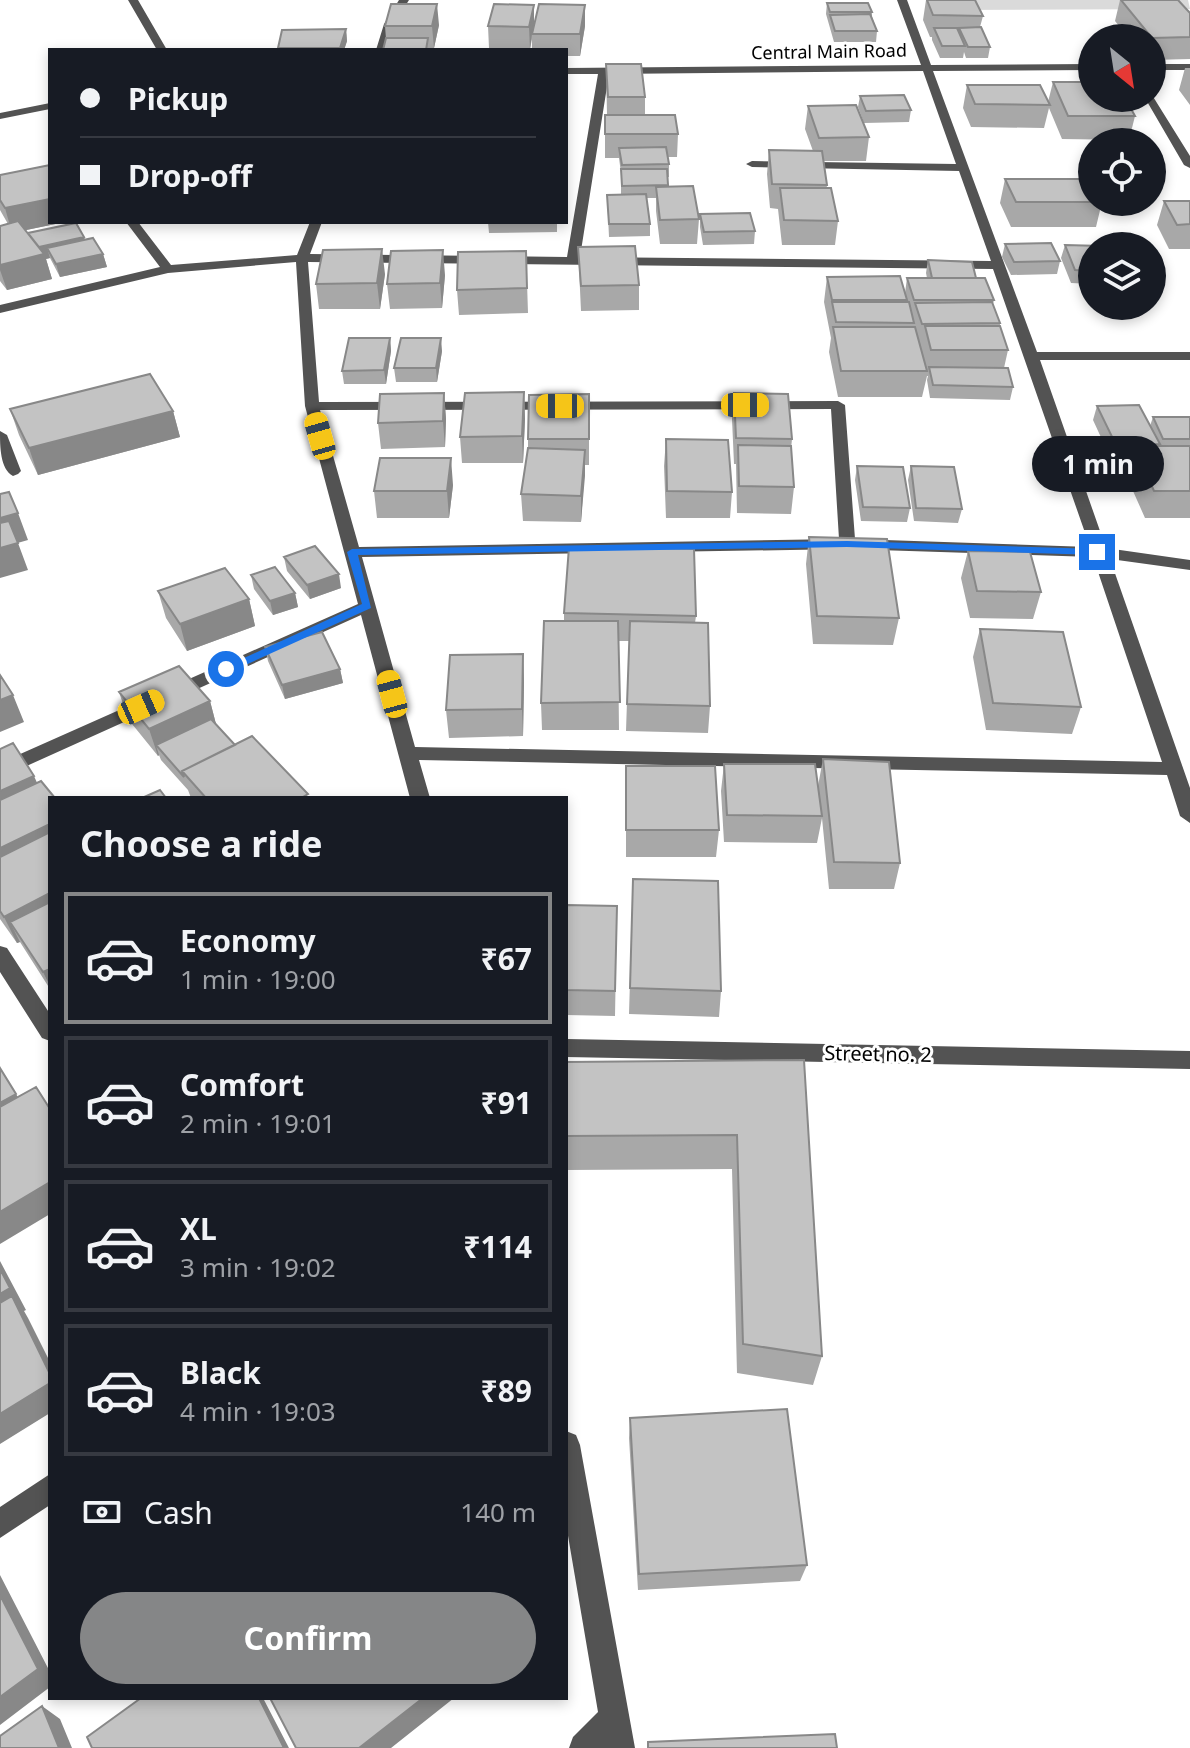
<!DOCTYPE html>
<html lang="en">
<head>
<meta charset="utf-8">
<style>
  body { margin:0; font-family:"Noto Sans",sans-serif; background:#20242c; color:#f1f3f6; height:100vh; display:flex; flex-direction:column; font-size:30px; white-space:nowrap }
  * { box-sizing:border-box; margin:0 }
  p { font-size:26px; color:#9ea1a6 }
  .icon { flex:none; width:44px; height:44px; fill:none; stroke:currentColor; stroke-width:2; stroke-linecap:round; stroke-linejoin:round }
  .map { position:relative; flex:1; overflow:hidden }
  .details { position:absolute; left:48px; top:796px; width:520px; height:904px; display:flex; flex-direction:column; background:#171b24; border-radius:0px; box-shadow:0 4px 12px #0003 }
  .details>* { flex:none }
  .hud { position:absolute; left:48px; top:48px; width:520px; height:176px; border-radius:0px; box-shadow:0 4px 12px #0003; display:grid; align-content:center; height:176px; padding:0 32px; background:#171b24 }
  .needle { width:52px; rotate:150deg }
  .tools { position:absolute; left:1078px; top:24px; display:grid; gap:16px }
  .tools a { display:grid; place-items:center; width:88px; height:88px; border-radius:50%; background:#171b24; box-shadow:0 4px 12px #0003; font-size:40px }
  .end { position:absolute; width:36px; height:36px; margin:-18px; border:10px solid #1a73e8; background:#fff; box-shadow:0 0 0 4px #fff }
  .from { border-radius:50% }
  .bubble { position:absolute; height:56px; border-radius:28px; background:#171b24; box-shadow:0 4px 12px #0003; font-size:26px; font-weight:700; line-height:56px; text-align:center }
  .car { position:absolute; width:24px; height:48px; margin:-24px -12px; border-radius:10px; box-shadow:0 0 6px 2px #0007; background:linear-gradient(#f5c518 24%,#345 0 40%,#f5c518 0 76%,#345 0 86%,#f5c518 0) }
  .hud b { display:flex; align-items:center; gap:28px; height:76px; font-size:30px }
  .hud b+b { border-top:2px solid #363941 }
  .hud i { width:20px; height:20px; background:#f1f3f6 }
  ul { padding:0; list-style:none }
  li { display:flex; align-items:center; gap:24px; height:132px; margin:0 16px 12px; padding:0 16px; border:4px solid #363941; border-radius:0px }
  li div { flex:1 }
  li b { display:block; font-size:30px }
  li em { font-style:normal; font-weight:700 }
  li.active { border-color:#858687 }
  li>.icon { width:72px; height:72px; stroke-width:1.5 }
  h2 { padding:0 32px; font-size:36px; line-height:96px }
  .pay { display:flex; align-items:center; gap:20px; height:88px; padding:0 32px; font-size:30px }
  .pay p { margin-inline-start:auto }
  .primary-button { display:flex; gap:16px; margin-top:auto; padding:16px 32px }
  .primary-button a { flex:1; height:92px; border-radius:48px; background:#858687; color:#fff; font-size:32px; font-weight:700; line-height:92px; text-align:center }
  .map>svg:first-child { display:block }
  .green { fill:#dadada }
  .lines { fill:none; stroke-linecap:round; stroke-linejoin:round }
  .minor { fill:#535353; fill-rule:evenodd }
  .wall { fill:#a8a8a8 }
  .shaded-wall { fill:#888 }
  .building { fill:#c3c3c3; stroke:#888; stroke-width:2 }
  .route { fill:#1a73e8 }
  .labels { text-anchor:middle; stroke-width:6; stroke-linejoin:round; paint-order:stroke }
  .far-street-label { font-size:18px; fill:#000; stroke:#fff }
  .street-label { font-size:20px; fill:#000; stroke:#fff }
</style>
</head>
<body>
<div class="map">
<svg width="1190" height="1748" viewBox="0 0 1190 1748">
  <rect width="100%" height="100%" fill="#fff"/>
  <path class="green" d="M942,0H1188L1190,9L947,10Z"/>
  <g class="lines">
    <path class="minor" d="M128,0H138L167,50H157Z
      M399,0H409L394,24L386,50H376L384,24Z
      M897,0H907L931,65L1092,64V70L933,71L1037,352H1190V360H1040L1106,548L1190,560V570L1110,559L1190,788V823L1180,816L1167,775L419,760L430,798H410L361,615L0,778V763L358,604L305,406L296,262L168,273L0,313V305L160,267L126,222H138L171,265L297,255L310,222H322L310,254L567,257L598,74H566V68L921,65ZM923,71L956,164L752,161L746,164L752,167L959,171L991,261L580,257L609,74ZM308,262L993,269L1090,547L855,539L845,405L838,401L319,402ZM831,409L839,539L359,547L320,410ZM847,549L1093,557L1162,762L415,747L362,557Z
      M1152,64H1190V70H1152Z
      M1152,95L1190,156V168L1184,165L1145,98H1152Z
      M50,103V109L0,119V113Z
      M0,431L7,435L21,471L18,474L13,476C0,469 0,446 0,431Z
      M0,946L7,948L50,1014V1041L42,1038L0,972Z
      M566,1039L1190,1051V1069L566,1057Z
      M566,1431L576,1435L580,1445L635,1748H569L573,1737L598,1712L566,1524Z
      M50,1474V1505L0,1538V1507Z"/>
  </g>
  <path class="wall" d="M926,0H975L983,16L980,27L990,47L988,58H966L964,52L963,58H940L932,40V37H930L923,20Z
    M1120,0L1190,13V59L1152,60V38H1129L1115,21Z
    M827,3L872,12V17L877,31L876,42H834L826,14Z
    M534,5V23L585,5V26L580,56H566V50H532V39L530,49L489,48L488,26Z
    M439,25L434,48H429V50L386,39L385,26Z
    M346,29L347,41L344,50H278V48Z
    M606,64L645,97V115L678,134L677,157H668L669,164V177H667L668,187L699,219L697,244H660L656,211V198H646L650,224V236L609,237L607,195L621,194V173L619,158H605V115H607Z
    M1185,68H1190V105L1179,90Z
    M1053,82L1135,116L1129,140L1062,139L1049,108L1044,128L971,127L963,108L967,85L1048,102Z
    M860,96L911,110L909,122L864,123L858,107Z
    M808,106L869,137L866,161H824L827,188L838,221L835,245H782L778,209L770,208L767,174L769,150L813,151L805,129Z
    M0,175L50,222H65L26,230L28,233L84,237L85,240L103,254L107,267L60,277L50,258L46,259L52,279L7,290L0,281V226L8,224L0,210Z
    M1005,179L1102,202L1096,227H1011L1000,203Z
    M1164,201H1190V249H1169L1157,225Z
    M700,214L755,231L754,244L703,245L700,227Z
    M488,222H557V232L489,233Z
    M1005,244L1060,261L1057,274L1011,275L1002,257Z
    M1065,245L1092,246V284L1071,283L1061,258Z
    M578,247L639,285V310L581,311Z
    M526,251L528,313L459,315L457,290Z
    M928,260L976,278L994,300L993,304L1000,323V326L1008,350L1004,368L1013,387L1010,400L930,398L927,380L928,376H927L922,397H838L829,352L831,338L824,302L827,277L905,293L907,278H927L926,273Z
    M385,274L380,309H319L316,284Z
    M445,275L442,308L390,309L387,284Z
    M390,338L391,351L386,384H344L342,371Z
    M442,351L437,382H396L394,368Z
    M524,392L525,419L523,463H462L460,437Z
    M444,393L446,419L445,447L381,449L378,423Z
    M734,393L792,439L791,449L794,487L791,514L737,513L736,464H734L732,419Z
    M589,394V465H585L581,522L523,521L521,494L528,449V439Z
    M1097,406L1150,426L1153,417H1190V518H1145L1125,473L1130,458L1111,459L1093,420Z
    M10,409L173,411L180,437L38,475L19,435Z
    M666,439L732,492L730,518H666L664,466Z
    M857,466L910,508L907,522L861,521L855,480Z
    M911,466L962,509L958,523L914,521L908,480Z
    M453,485L449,518H377L374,491Z
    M809,537L899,618L893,645L813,644L806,564Z
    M968,551L1041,592L1033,619L970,618L961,578Z
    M284,557L341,588L310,599L287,571Z
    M251,575L295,593L298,607L273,615L254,589Z
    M158,591L249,599L255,626L187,651L166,618Z
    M564,613L696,616L695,623L710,706L708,733L626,731L629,641H618L619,730H542L541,703L564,621Z
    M980,629L1081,707L1072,734L986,730L973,657Z
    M265,647L340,669L343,683L285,699L268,661Z
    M523,654L524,682L523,736L449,738L446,710Z
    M119,692L210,701L216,724L235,745L309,798H191L188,790L161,760L159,755L158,756L128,719Z
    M0,749L37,783L50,798V989L20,942L17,943L0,919Z
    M823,759L900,863L894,889H829L822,818L817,843L724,842L721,791L724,764L820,804L818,786Z
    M626,793L719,830L716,857H626Z
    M633,879L721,991L719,1017L629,1014Z
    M566,905L617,906L615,1016L566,1015Z
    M804,1060L822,1356L813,1385L737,1373L732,1169L566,1170V1062Z
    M630,1418L807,1565L800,1581L638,1590L629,1438Z"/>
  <path class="shaded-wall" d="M437,4L439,25L434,48L432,26Z
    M534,5V26L532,34L530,49L529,27Z
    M585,5V26L580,56V34Z
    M346,29L347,41L344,50H340Z
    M50,199V222H65L12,233L5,208Z
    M84,237L88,250L47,248L50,258L46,259L52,279L7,290L0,270V265L34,248Z
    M382,249L385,274L380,309L377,283Z
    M443,250L445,275L442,308L440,283Z
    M103,254L107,267L60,277L56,264Z
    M390,338L391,351L386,384L384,370Z
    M441,338L442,351L437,382L436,368Z
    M524,392L525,419L523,463L522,436Z
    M444,393L446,419L445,447L443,421Z
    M173,411L180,437L38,475L29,448Z
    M585,450V476L581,522V496Z
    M451,458L453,485L449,518L447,491Z
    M18,513L28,540L0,548V518Z
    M18,543L28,570L0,578V548Z
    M339,574L341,588L310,599L307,585Z
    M295,593L298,607L273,615L270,601Z
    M249,599L255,626L187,651L180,624Z
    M523,654L524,682L523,736L522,709Z
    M340,669L343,683L285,699L282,685Z
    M13,695L24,722L0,732V700Z
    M210,701L217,728L156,745L159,755L158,756L149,729Z
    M34,776L46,803L0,824V791Z
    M50,824V856L0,882V848Z
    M50,893V926L10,922L20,942L17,943L4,917Z
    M50,969V986L43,972Z
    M16,1094L31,1119L0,1137V1103Z
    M50,1182V1214L0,1244V1212Z
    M0,1261L26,1310L24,1311L28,1318L50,1362V1374L0,1326Z
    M50,1383V1413L0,1444V1414Z
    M0,1575L50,1672V1687L0,1725Z
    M259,1698H263L289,1748H284Z
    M423,1698H454L391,1748H359Z
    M42,1706L60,1719L72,1748H59Z"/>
  <path class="building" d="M927,0H975L983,16L933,15Z
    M1121,0H1178L1190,13V37L1152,38Z
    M827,3H868L872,12H830Z
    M391,4H437L432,26H385Z
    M494,4L534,5L529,27L488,26Z
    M539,4L585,5L580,34H532Z
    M870,14L877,31H835L830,15Z
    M981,27L990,47H968L959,28Z
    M934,28H957L965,46H942Z
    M346,29L340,48H278L282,30Z
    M386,38H428L426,50H383Z
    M606,64H641L645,97H608Z
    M1053,82H1092V98H1125L1135,116H1068Z
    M967,85H1040L1050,105L975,104Z
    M904,95L911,110L866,111L860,96Z
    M856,105L869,137L819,138L808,106Z
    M605,115H675L678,134H605Z
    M666,147L669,164L622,165L619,148Z
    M769,150L822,151L827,185L772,184Z
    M50,165V199L5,208L0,200V175Z
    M621,169H667L668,185L622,186Z
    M1005,179H1090L1092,182V202H1102H1016Z
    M693,186L699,219L660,220L656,187Z
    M780,188H831L838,221L784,220Z
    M646,194L650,224H609L607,195Z
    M1164,201H1190V224L1177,225Z
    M750,213L755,231L704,232L700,214Z
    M18,221L44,254L0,265V226Z
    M76,223L84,237L39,247L28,233Z
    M93,238L103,254L56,264L47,248Z
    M1051,243L1060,261L1014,262L1005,244Z
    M1065,245L1102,246H1092V271L1075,270Z
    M635,246L639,285L581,286L578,247Z
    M382,249L377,283L316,284L323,250Z
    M443,250L440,283L387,284L391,251Z
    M526,251L527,288L457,290L458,252Z
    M928,260L972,262L976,278H932Z
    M900,276L907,300H832L827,277Z
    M907,278H985L994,300H914Z
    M832,302H909L914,323L836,322Z
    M992,302L1000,323L922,324L915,303Z
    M925,326H1000L1008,350H931Z
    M833,327H915L927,371H841Z
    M349,338H390L384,370L342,371Z
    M401,338H441L436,368H394Z
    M929,367L1008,368L1013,387L933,385Z
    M150,374L173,411L29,448L10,409Z
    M524,392L522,436L460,437L465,393Z
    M444,393L443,421L378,423L380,394Z
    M734,393L788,394L792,439L736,438Z
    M589,394V439H528L529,395Z
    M1139,405L1160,444L1116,445L1097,406Z
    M1153,417H1190V439H1163Z
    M666,439L728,440L732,492L667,491Z
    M738,445L791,446L794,487L739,486Z
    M1134,446H1190V491H1154Z
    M528,448L585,450L581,496L521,494Z
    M380,458H451L447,491H374Z
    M857,466L903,467L910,508L863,507Z
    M911,466L954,467L962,509L916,508Z
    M9,492L18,513L0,518V494Z
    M9,521L18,543L0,548V523Z
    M809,537L887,539L899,618L817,616Z
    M315,546L339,574L307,585L284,557Z
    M569,547L694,549L696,616L564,613Z
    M968,551L1030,552L1041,592L977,591Z
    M275,567L295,593L270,601L251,575Z
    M225,568L249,599L180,624L158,591Z
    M544,621H618L620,702L541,703Z
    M630,621L708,623L710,706L627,704Z
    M980,629L1063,632L1081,707L993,703Z
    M322,632L340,669L282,685L265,647Z
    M523,654L522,709L446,710L450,655Z
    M179,666L210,701L149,729L119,692Z
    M0,675L13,695L0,700Z
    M211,719L235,745L182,771L184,777L156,745Z
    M252,736L308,794L301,798H206L182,771Z
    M13,743L34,776L0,791V749Z
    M823,759L889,762L900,863L834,862Z
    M724,764H815L822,816L727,815Z
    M626,766H715L719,830H626Z
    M41,781L55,798H50V824L0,848V800Z
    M160,790L166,798H142Z
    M50,832V893L4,917L0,911V857Z
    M633,879L718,881L721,991L630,988Z
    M50,902V969L43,972L10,922Z
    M566,905L617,906L615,991L566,990Z
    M804,1060L822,1356L743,1344L737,1135L566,1136V1062Z
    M0,1068L16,1094L0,1103Z
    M36,1087L50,1109V1182L0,1212V1107Z
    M0,1269L10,1288L0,1294Z
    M12,1296L50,1374V1383L0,1414V1303Z
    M787,1409L807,1565L639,1574L630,1418Z
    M0,1595L38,1669L0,1697Z
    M141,1698H259L284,1748H92L87,1737Z
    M270,1698H423L359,1748H296Z
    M42,1706L59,1748H0V1736Z
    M835,1734L837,1748H648V1742Z"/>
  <path class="route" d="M847,541L1097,549L1102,552L1097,555L847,547L358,555L371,608L230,672L220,669L362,604L347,552L352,549Z"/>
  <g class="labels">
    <g class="far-street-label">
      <text transform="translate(829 52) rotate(-1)" y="6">Central Main Road</text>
    </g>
    <g class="street-label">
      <text transform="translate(878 1054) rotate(1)" y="7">Street no. 2</text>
    </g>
  </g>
</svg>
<div class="tools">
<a><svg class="needle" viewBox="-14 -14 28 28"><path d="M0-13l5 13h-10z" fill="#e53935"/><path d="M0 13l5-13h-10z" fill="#9ea1a6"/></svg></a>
<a><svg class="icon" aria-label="locate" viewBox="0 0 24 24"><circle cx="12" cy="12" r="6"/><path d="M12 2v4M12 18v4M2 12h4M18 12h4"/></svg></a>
<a><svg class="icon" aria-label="layers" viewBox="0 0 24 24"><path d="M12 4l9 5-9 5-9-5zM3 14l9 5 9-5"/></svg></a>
</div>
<i class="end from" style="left:226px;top:669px"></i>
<i class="end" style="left:1097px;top:552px"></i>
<div class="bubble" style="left:1032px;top:436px;width:132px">1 min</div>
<i class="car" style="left:745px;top:405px;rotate:90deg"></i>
<i class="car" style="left:560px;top:406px;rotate:270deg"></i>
<i class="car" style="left:320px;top:436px;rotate:344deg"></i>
<i class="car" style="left:392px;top:694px;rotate:345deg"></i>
<i class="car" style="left:141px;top:707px;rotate:66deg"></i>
<div class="hud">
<b><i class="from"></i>Pickup</b>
<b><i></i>Drop-off</b>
</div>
<section class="details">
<h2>Choose a ride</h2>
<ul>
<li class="active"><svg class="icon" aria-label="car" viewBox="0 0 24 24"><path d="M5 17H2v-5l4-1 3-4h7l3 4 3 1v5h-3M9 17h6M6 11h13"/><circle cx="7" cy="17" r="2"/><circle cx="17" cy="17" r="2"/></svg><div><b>Economy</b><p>1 min · 19:00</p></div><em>₹67</em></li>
<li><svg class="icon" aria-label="car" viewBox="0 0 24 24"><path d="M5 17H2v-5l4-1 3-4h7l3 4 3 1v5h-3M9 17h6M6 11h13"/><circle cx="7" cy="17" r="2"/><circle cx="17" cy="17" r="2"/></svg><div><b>Comfort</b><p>2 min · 19:01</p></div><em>₹91</em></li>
<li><svg class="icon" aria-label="car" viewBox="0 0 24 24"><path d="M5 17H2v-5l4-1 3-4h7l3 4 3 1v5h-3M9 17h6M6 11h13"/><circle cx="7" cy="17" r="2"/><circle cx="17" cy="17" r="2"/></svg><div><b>XL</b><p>3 min · 19:02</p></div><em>₹114</em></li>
<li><svg class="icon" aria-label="car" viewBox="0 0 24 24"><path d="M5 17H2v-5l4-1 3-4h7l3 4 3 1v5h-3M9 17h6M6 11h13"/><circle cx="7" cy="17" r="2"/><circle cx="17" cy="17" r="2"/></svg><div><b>Black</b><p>4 min · 19:03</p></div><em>₹89</em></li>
</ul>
<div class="pay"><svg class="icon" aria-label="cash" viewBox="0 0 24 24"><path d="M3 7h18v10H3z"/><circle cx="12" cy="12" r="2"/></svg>Cash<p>140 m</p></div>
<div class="primary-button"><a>Confirm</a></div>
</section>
</div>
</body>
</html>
